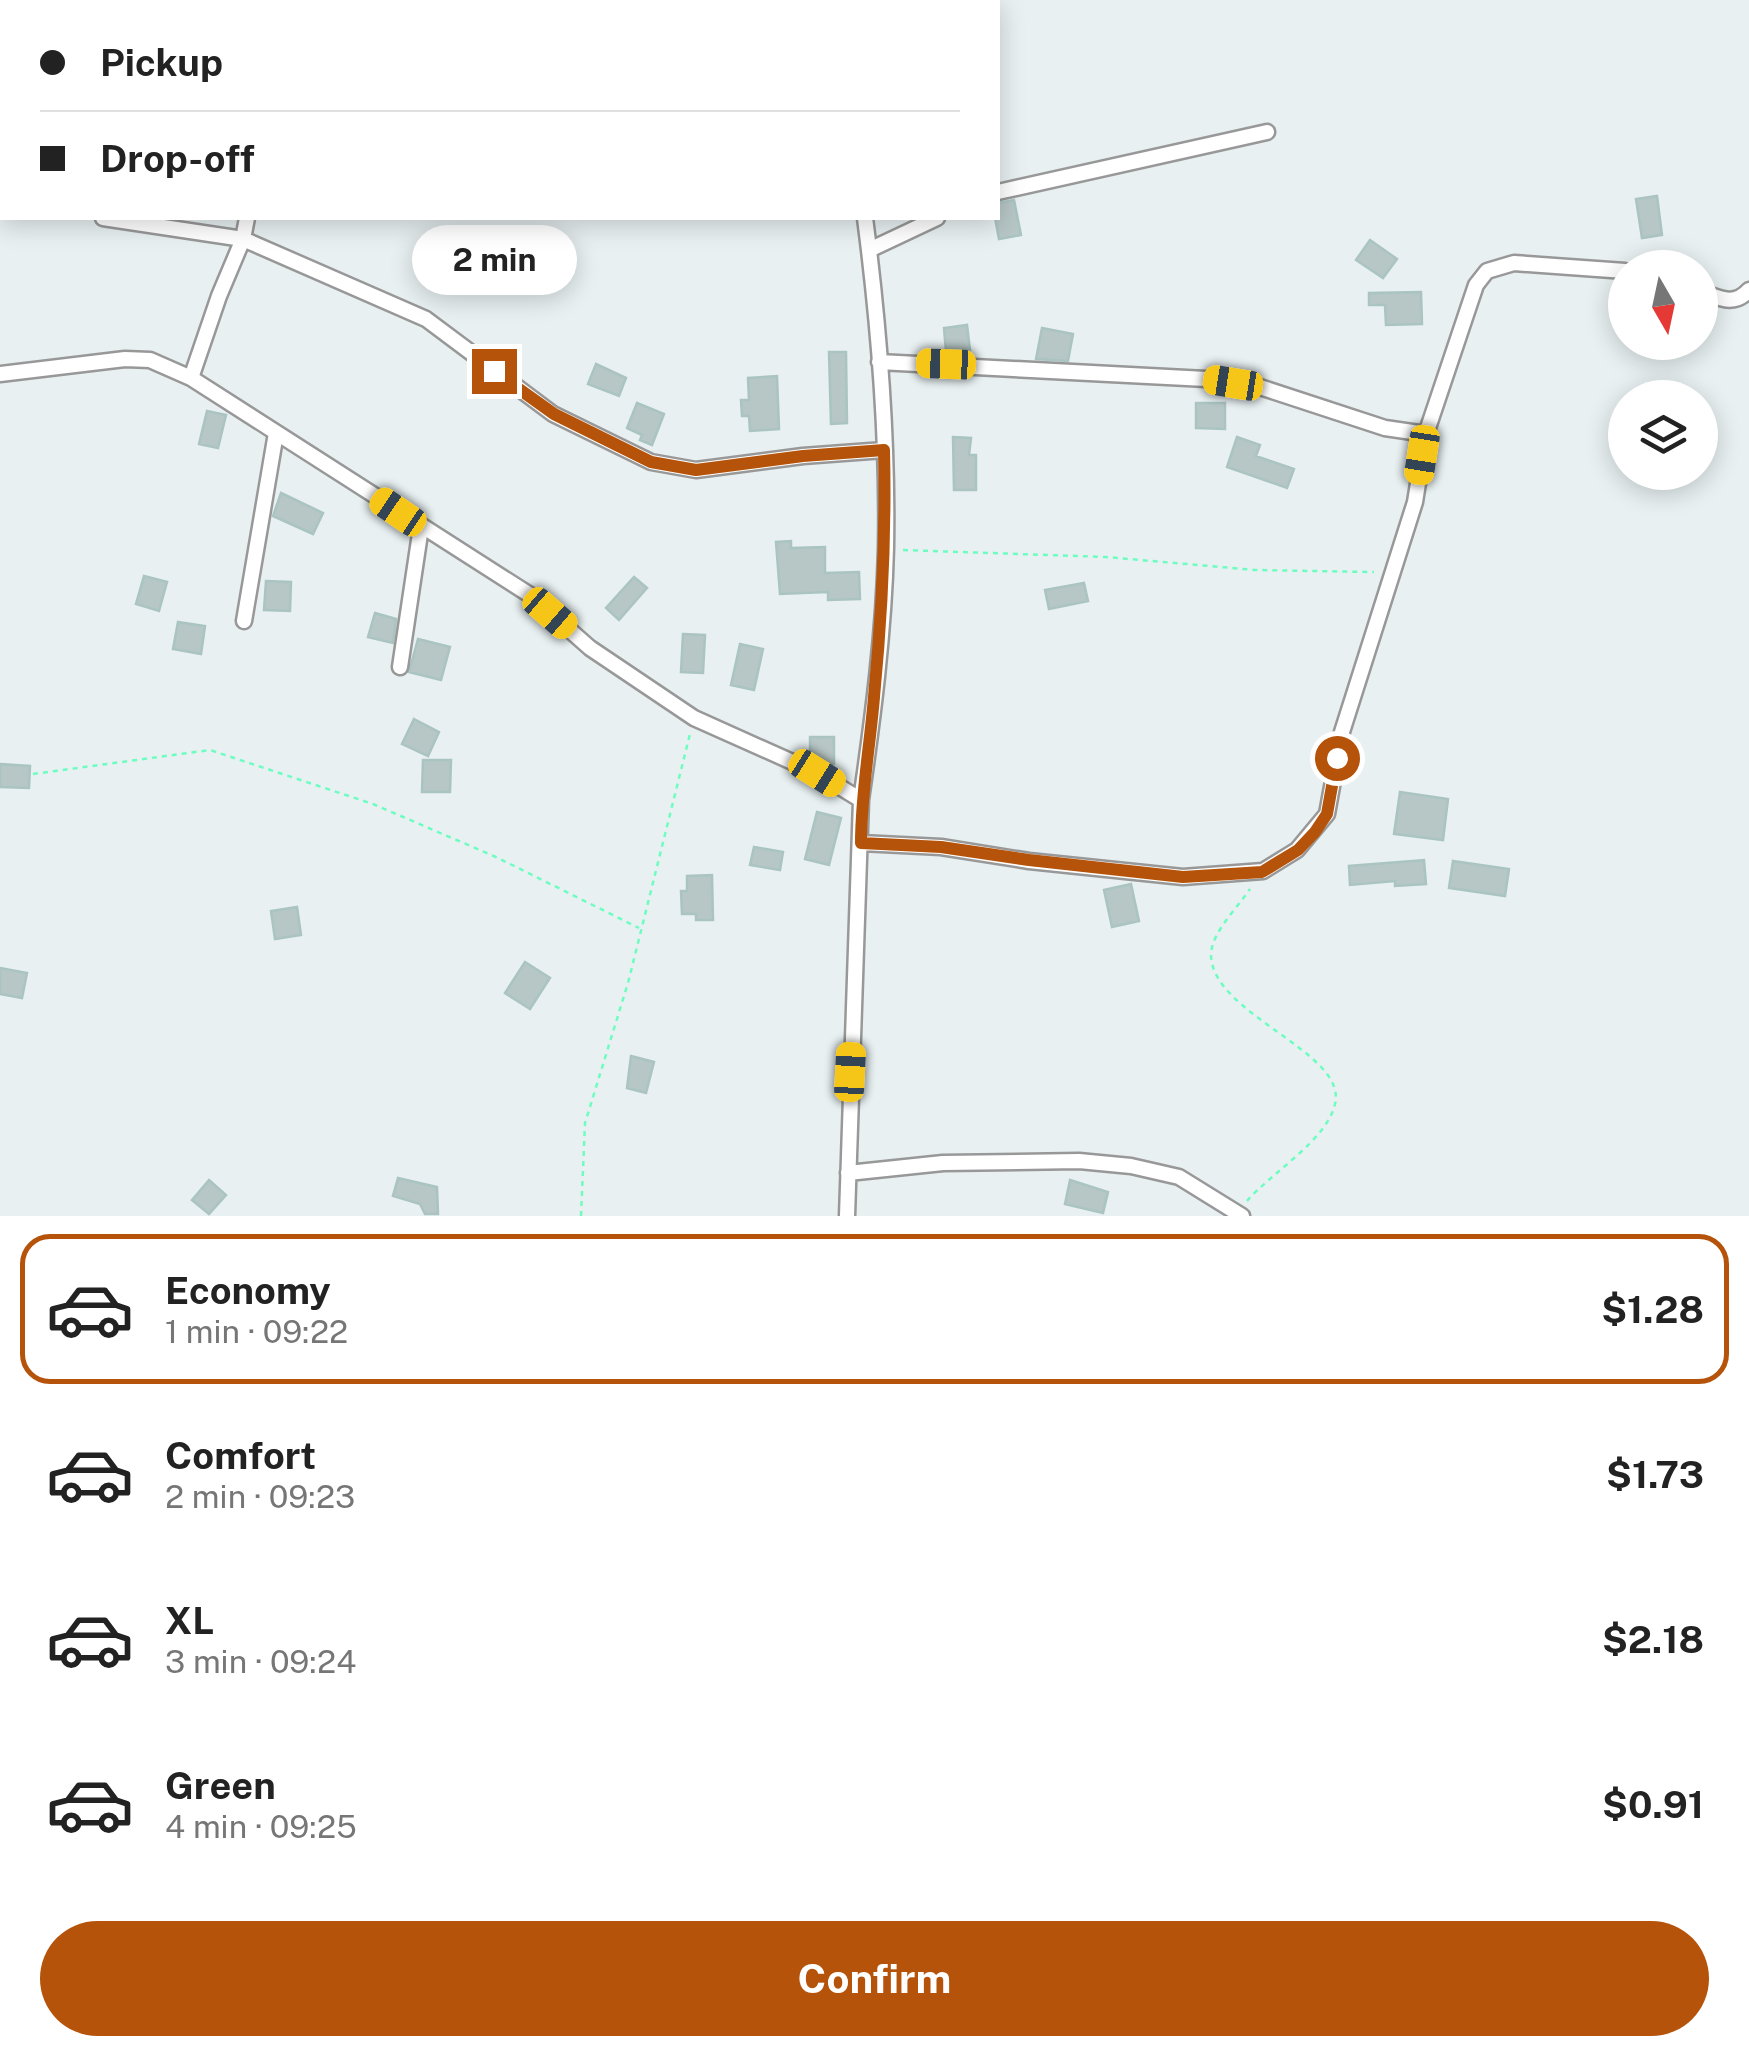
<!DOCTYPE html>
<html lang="en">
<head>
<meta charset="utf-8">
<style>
  body { margin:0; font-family:"Public Sans",sans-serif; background:#f2f2f2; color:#222; height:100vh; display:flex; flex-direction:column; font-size:38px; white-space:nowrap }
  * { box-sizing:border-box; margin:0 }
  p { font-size:32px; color:#767676 }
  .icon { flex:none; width:55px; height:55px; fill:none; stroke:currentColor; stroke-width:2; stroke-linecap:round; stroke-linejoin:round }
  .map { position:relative; height:1216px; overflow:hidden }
  .panel { display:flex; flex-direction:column; background:#fff; flex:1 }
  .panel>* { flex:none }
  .guide { position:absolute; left:0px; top:0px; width:1000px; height:220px; box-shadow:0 5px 25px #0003; display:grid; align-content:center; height:220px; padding:0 40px; background:#fff }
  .needle { width:65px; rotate:171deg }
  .buttons { position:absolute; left:1608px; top:250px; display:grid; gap:20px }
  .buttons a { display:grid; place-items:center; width:110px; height:110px; border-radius:50%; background:#fff; box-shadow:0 5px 25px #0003; font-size:50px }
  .end { position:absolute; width:45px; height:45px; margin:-22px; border:12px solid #b45309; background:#fff; box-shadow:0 0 0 5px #fff }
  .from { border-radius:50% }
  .bubble { position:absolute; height:70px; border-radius:35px; background:#fff; box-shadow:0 5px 25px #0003; font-size:32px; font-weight:700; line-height:70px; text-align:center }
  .car { position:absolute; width:30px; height:60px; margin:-30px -15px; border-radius:12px; box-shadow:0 0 8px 2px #0007; background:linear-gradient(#f5c518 24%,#345 0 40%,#f5c518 0 76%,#345 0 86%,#f5c518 0) }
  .guide b { display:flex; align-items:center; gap:35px; height:95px; font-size:38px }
  .guide b+b { border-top:2px solid #e0e0e0 }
  .guide i { width:25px; height:25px; background:#222 }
  ul { padding:18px 0 0; list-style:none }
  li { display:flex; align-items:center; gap:30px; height:150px; margin:0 20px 15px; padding:0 20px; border:5px solid transparent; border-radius:30px }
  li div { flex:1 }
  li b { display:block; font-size:38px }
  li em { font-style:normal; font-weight:700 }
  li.current { border-color:#b45309 }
  li>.icon { width:90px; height:90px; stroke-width:1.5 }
  .cta { display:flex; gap:20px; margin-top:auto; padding:20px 40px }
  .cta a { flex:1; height:115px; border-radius:60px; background:#b45309; color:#fff; font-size:40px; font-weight:700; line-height:115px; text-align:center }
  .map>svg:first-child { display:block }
  .building { fill:#b7c7c5; stroke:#aac4c2; stroke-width:2.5 }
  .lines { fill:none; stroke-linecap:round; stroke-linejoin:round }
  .street-casing { stroke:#989898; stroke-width:19 }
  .path { stroke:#6efdc1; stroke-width:2.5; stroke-dasharray:5 5; stroke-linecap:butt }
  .street { stroke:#fff; stroke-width:14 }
  .route { stroke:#b45309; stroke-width:12 }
</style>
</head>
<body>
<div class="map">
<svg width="1749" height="1216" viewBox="0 0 1749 1216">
  <rect width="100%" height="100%" fill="#e8f0f2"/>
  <path class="building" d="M1657,196L1662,235L1642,238L1636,199Z
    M1014,200L1021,235L999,239L995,218H998V203Z
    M1370,240L1397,259L1383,278L1356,260Z
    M1421,292L1422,324L1386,325L1385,305H1369V293Z
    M967,325L970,350L946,352L944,328Z
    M1042,328L1073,334L1068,361L1036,359Z
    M829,352H846L847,423L831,424Z
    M596,364L626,378L619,396L588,384Z
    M777,376L779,429L750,431L749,416H742L741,400H749L748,378Z
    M637,403L664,414L652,445L640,440L642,435L627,428Z
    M1196,403H1225V429L1196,428Z
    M207,411L226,415L218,448L199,444Z
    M953,437L971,438L969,455H976V490H954Z
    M1237,437L1260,445L1256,456L1294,469L1287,488L1227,467Z
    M281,493L323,513L313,534L273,516Z
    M791,541V548L825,547V573L859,572L860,599L828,600V592L780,594L776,542Z
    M144,576L167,582L159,611L136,604Z
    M634,577L647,588L619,620L606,608Z
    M266,581L291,582L290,611L264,610Z
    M1084,583L1088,601L1049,609L1045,590Z
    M375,613L396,619L393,643L368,637Z
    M178,622L205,626L201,654L173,649Z
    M683,634L705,635L703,673L681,672Z
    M418,639L450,647L441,680L409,672Z
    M740,644L763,649L754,690L731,685Z
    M414,719L439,732L428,756L402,744Z
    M810,737H834V764H823L810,758Z
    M423,760H451L450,792H422Z
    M0,764L30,766L29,788L0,787Z
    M1400,792L1448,799L1443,840L1394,834Z
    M817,812L841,818L829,865L805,859Z
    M754,847L783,852L780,870L750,865Z
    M1424,860L1426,884L1395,886V881L1350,885L1349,866Z
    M1453,861L1509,869L1505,896L1449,888Z
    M712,875L713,920H696V914H682L681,891H687V876Z
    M1131,884L1139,921L1112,927L1104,890Z
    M297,907L301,935L275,939L271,911Z
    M525,962L550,978L530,1009L505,993Z
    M0,968L27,973L22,998L0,994Z
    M631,1056L654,1062L646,1093L627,1088Z
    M398,1178L437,1187L438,1214H425L420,1204L393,1196Z
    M209,1180L226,1195L209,1214L192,1200Z
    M1070,1180L1108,1192L1103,1213L1065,1204Z"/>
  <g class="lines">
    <g class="street-casing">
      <path id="street" d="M846,0L847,2
        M277,2L278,0
        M998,192L1267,132
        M0,202H2
        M103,218L243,239L426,319L553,414L651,462L696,470L803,456L884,450
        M869,250L937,218
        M1700,291C1719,298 1734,307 1749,290
        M879,362L1206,379L1260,387L1385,428L1426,434
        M0,374L125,359L150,360L191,378L530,595L590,648L694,718L817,773L861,800
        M191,378L219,296L243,239L247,218
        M244,621L276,433
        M400,667L421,527
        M861,843L941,847L1029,861L1183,877L1263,871L1297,850L1327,814L1342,732L1415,502L1426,434L1476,285L1487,271L1514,263L1625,271
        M848,1173L943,1163L1079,1161L1131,1166L1179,1177L1242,1216
        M847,1216L861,800C873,717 884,632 886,548C888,438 879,326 865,218"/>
    </g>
    <path class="path" d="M686,0L687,2
      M136,2L137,0
      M903,550L1106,557L1255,570L1374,572
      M33,774L210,750L373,804L496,857L639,928
      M1247,1201C1271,1173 1327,1140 1335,1104C1348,1052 1212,1015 1211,955C1211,933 1238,907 1250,889
      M581,1216L585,1123L628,983L690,734"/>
    <use href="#street" class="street"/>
  </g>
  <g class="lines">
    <path class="route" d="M494,371L554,414L651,462L696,470L803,456L884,450C886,533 882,614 874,697C870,746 861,794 861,843L941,847L1029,860L1183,877L1262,872L1298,850L1315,832L1327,814L1337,758"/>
  </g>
</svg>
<div class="buttons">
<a><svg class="needle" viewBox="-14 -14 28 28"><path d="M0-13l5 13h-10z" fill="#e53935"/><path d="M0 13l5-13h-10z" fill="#767676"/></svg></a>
<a><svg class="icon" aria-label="layers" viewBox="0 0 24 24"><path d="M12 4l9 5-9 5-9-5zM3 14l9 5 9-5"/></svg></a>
</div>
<i class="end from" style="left:1337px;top:758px"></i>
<i class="end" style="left:494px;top:371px"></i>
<div class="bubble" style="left:412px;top:225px;width:165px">2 min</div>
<i class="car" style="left:946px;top:364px;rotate:272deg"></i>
<i class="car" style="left:1233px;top:383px;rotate:279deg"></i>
<i class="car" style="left:1422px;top:455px;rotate:189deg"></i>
<i class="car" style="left:398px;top:512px;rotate:304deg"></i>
<i class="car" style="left:550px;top:613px;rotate:131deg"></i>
<i class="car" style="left:817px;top:773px;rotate:122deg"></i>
<i class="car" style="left:850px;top:1072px;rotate:3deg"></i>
<div class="guide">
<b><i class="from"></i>Pickup</b>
<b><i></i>Drop-off</b>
</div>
</div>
<section class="panel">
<ul>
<li class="current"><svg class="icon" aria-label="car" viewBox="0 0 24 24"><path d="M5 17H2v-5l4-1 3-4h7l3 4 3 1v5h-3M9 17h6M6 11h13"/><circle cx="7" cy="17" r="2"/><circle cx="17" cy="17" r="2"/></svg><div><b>Economy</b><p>1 min · 09:22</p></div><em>$1.28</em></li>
<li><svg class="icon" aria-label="car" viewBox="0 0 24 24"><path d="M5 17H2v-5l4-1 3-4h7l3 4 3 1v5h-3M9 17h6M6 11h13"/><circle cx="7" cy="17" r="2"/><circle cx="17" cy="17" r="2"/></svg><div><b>Comfort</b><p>2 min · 09:23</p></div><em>$1.73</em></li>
<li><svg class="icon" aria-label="car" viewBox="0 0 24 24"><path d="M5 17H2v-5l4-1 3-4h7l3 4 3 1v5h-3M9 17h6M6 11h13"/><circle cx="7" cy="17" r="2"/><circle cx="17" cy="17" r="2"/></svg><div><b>XL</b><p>3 min · 09:24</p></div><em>$2.18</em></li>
<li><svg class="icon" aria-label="car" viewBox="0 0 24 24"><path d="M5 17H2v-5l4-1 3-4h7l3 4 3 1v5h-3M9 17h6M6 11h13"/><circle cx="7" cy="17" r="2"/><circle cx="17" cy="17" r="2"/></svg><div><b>Green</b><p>4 min · 09:25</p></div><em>$0.91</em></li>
</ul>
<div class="cta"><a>Confirm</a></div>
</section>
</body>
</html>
